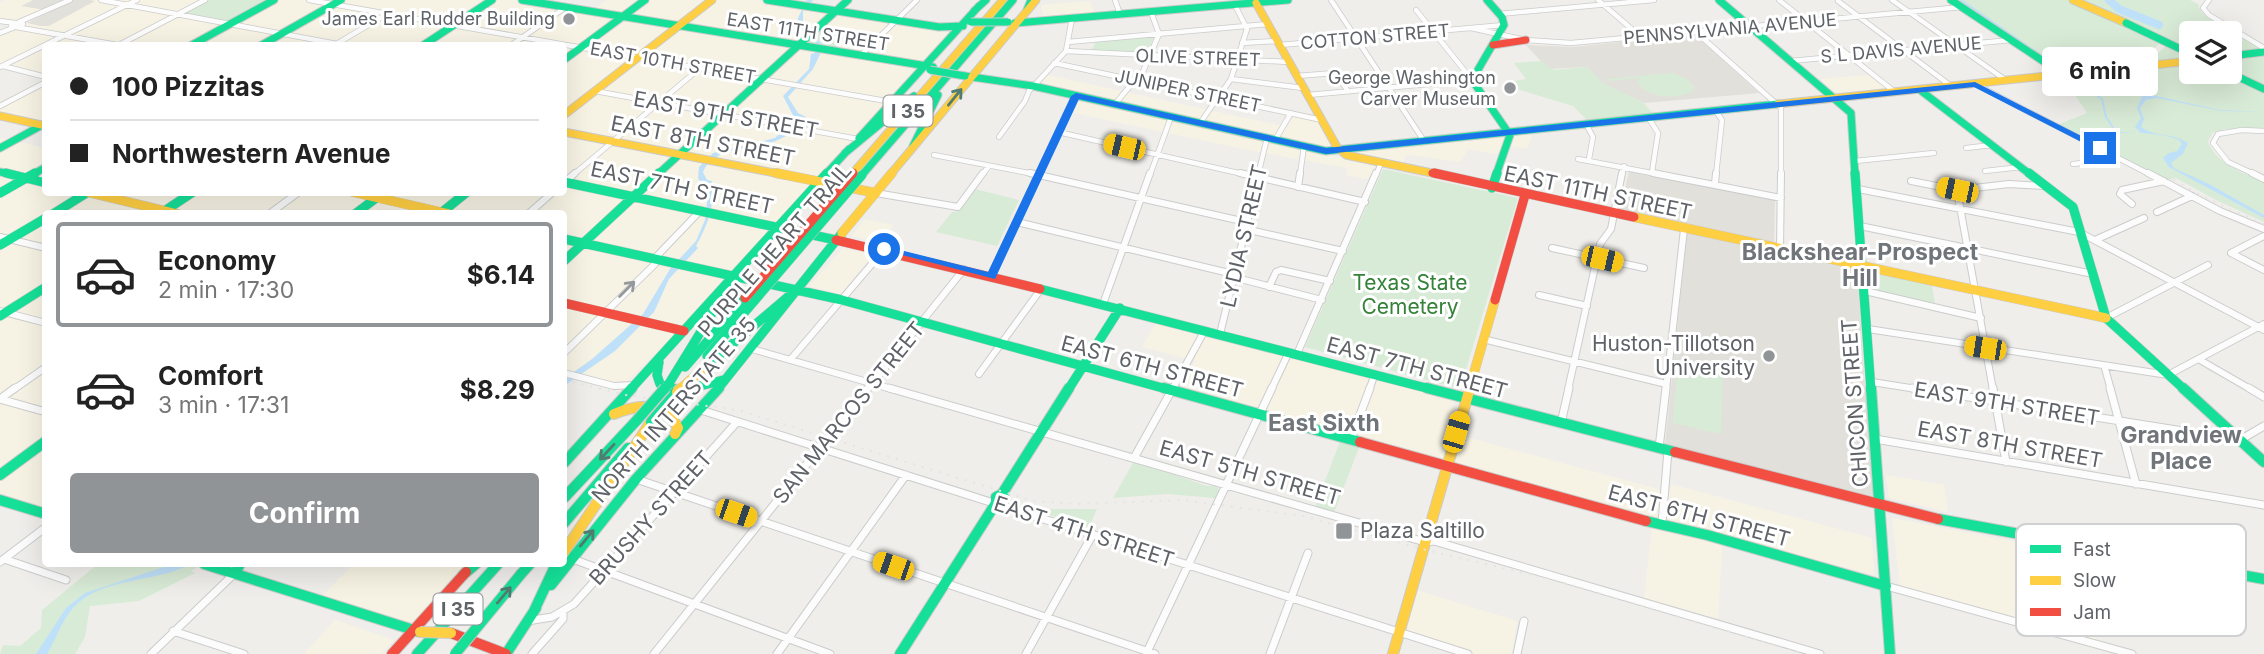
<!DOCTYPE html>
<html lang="en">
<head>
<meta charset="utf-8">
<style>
  body { margin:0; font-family:Inter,sans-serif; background:#f2f2f2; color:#222; height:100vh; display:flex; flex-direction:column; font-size:26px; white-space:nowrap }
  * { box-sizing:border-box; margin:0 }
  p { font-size:23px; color:#767676 }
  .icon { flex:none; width:38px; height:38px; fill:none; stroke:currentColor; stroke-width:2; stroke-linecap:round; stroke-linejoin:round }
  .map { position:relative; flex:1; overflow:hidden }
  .side { position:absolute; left:42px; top:210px; width:525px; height:357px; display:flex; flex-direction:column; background:#fff; border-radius:7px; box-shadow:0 7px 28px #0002 }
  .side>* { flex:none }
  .banner { position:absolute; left:42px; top:42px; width:525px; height:154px; border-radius:7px; box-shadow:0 7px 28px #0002; display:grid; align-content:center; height:154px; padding:0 28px; background:#fff }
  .tools { position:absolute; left:2179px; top:21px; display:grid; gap:14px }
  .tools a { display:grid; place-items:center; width:63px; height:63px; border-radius:7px; background:#fff; box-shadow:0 7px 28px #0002; font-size:35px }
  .end { position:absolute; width:32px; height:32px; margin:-16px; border:9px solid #1a73e8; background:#fff; box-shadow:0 0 0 4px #fff }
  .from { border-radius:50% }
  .bubble { position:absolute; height:49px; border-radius:7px; background:#fff; box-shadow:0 7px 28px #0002; font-size:23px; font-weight:700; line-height:49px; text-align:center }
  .car { position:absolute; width:21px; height:42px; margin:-21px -10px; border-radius:9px; box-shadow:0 0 5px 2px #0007; background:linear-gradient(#f5c518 24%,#345 0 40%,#f5c518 0 76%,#345 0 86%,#f5c518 0) }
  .banner b { display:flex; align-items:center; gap:24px; height:66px; font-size:26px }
  .banner b+b { border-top:2px solid #e0e0e0 }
  .banner i { width:18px; height:18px; background:#222 }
  ul { padding:12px 0 0; list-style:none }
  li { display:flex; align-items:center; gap:21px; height:105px; margin:0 14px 10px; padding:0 14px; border:4px solid transparent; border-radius:7px }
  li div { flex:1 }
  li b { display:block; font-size:26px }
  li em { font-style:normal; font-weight:700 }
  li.active { border-color:#919496 }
  li>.icon { width:63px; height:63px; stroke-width:1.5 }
  .cta { display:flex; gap:14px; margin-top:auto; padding:14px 28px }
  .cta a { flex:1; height:80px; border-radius:7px; background:#919496; color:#fff; font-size:28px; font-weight:700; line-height:80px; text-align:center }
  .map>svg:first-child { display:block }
  .commercial { fill:#f7f3e4 }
  .education { fill:#e2e0da }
  .green { fill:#d8ebd6; fill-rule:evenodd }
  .water { fill:#bfe0f9 }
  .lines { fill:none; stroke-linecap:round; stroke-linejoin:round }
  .stream { stroke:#bfe0f9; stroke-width:2 }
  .river { stroke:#bfe0f9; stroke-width:8 }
  .street-far2-casing { stroke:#cbcccc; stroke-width:6 }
  .street-far1-casing { stroke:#cbcccc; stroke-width:8 }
  .street-casing { stroke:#cbcccc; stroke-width:9 }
  .fast-far2-casing { stroke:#cacacb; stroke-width:9 }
  .fast-far1-casing { stroke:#cacacb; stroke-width:10 }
  .fast-casing { stroke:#cacacb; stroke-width:12 }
  .slow-far2-casing { stroke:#cacacb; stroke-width:9 }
  .slow-far1-casing { stroke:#cacacb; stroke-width:10 }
  .slow-casing { stroke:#cacacb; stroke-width:12 }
  .jam-far2-casing { stroke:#cacacb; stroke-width:9 }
  .jam-far1-casing { stroke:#cacacb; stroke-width:10 }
  .jam-casing { stroke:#cacacb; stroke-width:12 }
  .street-far2 { stroke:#fdfcfc; stroke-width:4.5 }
  .street-far1 { stroke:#fdfcfc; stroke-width:6 }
  .street { stroke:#fdfcfc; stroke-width:7 }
  .fast-far2 { stroke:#16e098; stroke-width:7 }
  .fast-far1 { stroke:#16e098; stroke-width:9 }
  .fast { stroke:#16e098; stroke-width:10 }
  .slow-far2 { stroke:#ffcf43; stroke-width:7 }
  .slow-far1 { stroke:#ffcf43; stroke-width:9 }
  .slow { stroke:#ffcf43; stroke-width:10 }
  .jam-far2 { stroke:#f24e42; stroke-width:7 }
  .jam-far1 { stroke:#f24e42; stroke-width:9 }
  .jam { stroke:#f24e42; stroke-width:10 }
  .rail { stroke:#e4e4e4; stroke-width:2; stroke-dasharray:2 7; stroke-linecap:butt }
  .fast-bridge-far2-casing { stroke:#cacacb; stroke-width:9; stroke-linecap:butt }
  .fast-bridge-far1-casing { stroke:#cacacb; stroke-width:10; stroke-linecap:butt }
  .fast-bridge-casing { stroke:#cacacb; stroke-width:12; stroke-linecap:butt }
  .slow-bridge-far1-casing { stroke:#cacacb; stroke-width:10; stroke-linecap:butt }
  .slow-bridge-casing { stroke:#cacacb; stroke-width:12; stroke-linecap:butt }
  .jam-bridge-far1-casing { stroke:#cacacb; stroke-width:9; stroke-linecap:butt }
  .jam-bridge-casing { stroke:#cacacb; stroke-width:10; stroke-linecap:butt }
  .fast-bridge-far2 { stroke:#16e098; stroke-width:7 }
  .fast-bridge-far1 { stroke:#16e098; stroke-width:9 }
  .fast-bridge { stroke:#16e098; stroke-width:10 }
  .slow-bridge-far1 { stroke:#ffcf43; stroke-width:9 }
  .slow-bridge { stroke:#ffcf43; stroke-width:10 }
  .jam-bridge-far1 { stroke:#f24e42; stroke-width:7 }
  .jam-bridge { stroke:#f24e42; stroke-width:9 }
  .oneway { stroke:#507c72 }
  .oneway2 { stroke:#96999c }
  .route { fill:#1a73e8 }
  .poi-dot { fill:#919496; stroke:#fff; stroke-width:2.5 }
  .labels { text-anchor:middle; stroke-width:6; stroke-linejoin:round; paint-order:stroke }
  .far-poi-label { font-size:18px; fill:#5f6368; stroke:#fff; text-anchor:end }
  .far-street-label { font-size:18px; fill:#5f6368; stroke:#fff }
  .shield { fill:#fff; stroke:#8f9295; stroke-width:2 }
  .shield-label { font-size:19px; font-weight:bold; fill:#5f6368 }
  .street-label { font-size:21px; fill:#5f6368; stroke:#fff }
  .park-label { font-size:21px; fill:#348238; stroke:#fff }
  .poi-label { font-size:21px; fill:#5f6368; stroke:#fff; text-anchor:end }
  .neighbourhood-label { font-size:23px; font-weight:bold; fill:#70757a; stroke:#fff }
  .key { fill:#fff; stroke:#cfd0d2; stroke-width:2 }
  .key-label { font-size:19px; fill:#5f6368 }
</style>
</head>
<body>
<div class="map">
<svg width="2264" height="654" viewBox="0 0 2264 654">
  <rect width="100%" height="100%" fill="#efeeea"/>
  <path class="commercial" d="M6,0H63L18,21L0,18V3Z
    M75,0H200L172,15L223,25L185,45L46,46L45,74L0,63V36Z
    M277,0H529L593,10L607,0H755L941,29L948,34L730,280L623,385L564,372V214H46L45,508L0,494V197L45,171L46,192H564V46L195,45Z
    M1090,1L1095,14L1044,19L1041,5Z
    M1047,75L1287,127L1294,116L1317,121L1331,147H1323L1038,85Z
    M1870,75L1888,90L1838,95L1820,79Z
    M45,84V124L0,114V108Z
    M1078,100L1375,165L1368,179L1346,175L1347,168L1248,150L1074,113Z
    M1533,132L1527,149L1503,145L1497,154L1468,149L1460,162L1410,155L1405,157L1403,165L1348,152Z
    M0,138L46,148L45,168L0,194Z
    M865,219L893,225L880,242L851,236Z
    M843,248L873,255L840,294L809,286Z
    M1156,323L1294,356L1455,400L1445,444L1458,447L1462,436L1658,489L1670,492L1671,484L1872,538L1874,575L1723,535L1718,619L1644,598L1652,526L1655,518L1182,387L1195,361L1142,347Z
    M1886,475L1944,485L1948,512L1889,498Z
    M1892,518L2078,554L2097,641L1900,587Z
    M354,564H467L413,624L323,595Z
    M1416,590L1517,621L1512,654H1475L1408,631L1406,627Z
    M335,620L394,640L381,654H304Z"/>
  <path class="education" d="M33,0H90L95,1L49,26H40L27,23L51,11L21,6Z
    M1694,34L1759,93L1644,103L1603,84L1587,67L1548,69L1526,45L1574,47Z
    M1629,171L1775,200L1774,244L1620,212Z
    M1687,233L1857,270L1873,496L1665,445Z"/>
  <path class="green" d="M209,0H268L227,21L184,13Z
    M1954,0H2068L2160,43L2136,65L2063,72Z
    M2077,0H2190L2198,4L2201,12L2208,18L2264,50V128L2225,129L2212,133L2208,142C2217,164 2243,174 2264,181V222L2218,201L2176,178L2167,180L2057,125L2087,113L2073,92L2050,79L2139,70L2166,46ZM2191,33H2230V72H2191Z
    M824,26L847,30L843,34L844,40L834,50L807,43Z
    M1154,37L1147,53L1091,52L1096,41Z
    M1541,61L1554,70L1587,67L1603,83L1644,103L1654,115L1588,121L1573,106L1517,89L1514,81L1526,79L1514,63Z
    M1673,73L1687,79L1694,86V90C1679,100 1650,99 1638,84L1639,78L1608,81L1606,79Z
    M1383,169L1518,198L1460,389L1305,347Z
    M975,189L1019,200L997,246L936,232L952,212L959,211Z
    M1870,271L1932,285L1935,305L1871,291Z
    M1678,360L1723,371L1721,434L1673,423Z
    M1341,439L1360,445L1334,513L1315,507Z
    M1134,461L1207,486H1216L1219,490L1215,498L1167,494L1113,498Z
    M1009,503L1049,509H1097L1089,527Z
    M98,564H204L191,571L195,573L139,601L90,606L85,637L75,654H0L3,645L20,646L41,628L42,610Z"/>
  <path class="water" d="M807,0H813L803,11V28L824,46L813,69L788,97L798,113L806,117C800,123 793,132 786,136C763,151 715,143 703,172L707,180L712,181C715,207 708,224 696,246L698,248L669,279L654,312L615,351L564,386V379L592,359L643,314L670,269L696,241L705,220L708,194L698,178L699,167L713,153L775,138L795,119L783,96L809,69L811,54L815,53C821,41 811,33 798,30C795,17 802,12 807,0Z
    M2147,94L2220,110L2264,112L2222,111L2157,98L2146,100L2140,108L2144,119L2141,127C2154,137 2174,133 2188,143L2183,154L2171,163L2174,168L2209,184L2264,215V218L2169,167L2163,158L2169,153L2177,151L2182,144L2179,140C2147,128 2110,135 2078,134L2101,131L2141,133L2135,127L2141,118L2137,108L2142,96Z
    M173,564H190C155,584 103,576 74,607C62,619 56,640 47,654H36L66,608L85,593Z"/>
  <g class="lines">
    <path class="stream" d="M1961,0L2061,69
      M2071,78L2102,99L2106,117L2116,132"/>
    <path class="river" d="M2109,0L2119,9L2159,25"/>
    <g class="street-far2-casing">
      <path id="street-far2" d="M101,0L348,46
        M309,0L892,102
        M1115,0L1120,14
        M1331,0L1424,141
        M1598,0L1641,37
        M1779,0L1895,92
        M1892,0L2007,81
        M2209,0L2203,8L2209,15L2264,48
        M1838,1L1951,86
        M1416,10L1472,80
        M1499,14L1654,0
        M0,21L15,23
        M19,22L70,0
        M18,23L23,24L11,26Z
        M16,27L123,46
        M1471,28L1526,40L1571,43L1962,7
        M1696,32L1781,108V175
        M0,33L15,27
        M1068,42L1268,24
        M338,43L387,14
        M1242,43L1278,41
        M119,45L205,0
        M1280,45L1504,25
        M510,46L566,7
        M1066,51L1289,62
        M860,56L917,0
        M1791,61L2011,40
        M1054,63L1322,120
        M3,66L46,77
        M0,67L137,0
        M1297,76L1335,73L1348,91
        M1231,79L1303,88
        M1139,81L1159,34L1151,12
        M1975,84L2151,175
        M595,91L858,139
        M1308,95L1472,80
        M1115,104L1135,80
        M0,106L46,82
        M1715,110L1722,120L1716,175
        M1648,117L1658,133L1652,172
        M1200,123L1231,79L1247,29L1235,5
        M1586,124L1593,137L1589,159
        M1058,132L1247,175
        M999,137L1025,101L1029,91L1066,51L1072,18
        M1275,140L1291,113
        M1966,148L1992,145
        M934,155L1039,175
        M1578,159L1662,175
        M1855,161L1934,153
        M2073,164L2120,159
        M1985,171L2021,167
        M573,175L700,68
        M982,175L989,166
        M1039,175L1076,96
        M1150,175L1171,117
        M1258,175L1267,138
        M1300,175L1304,146
        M1376,175L1381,163
        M1622,175L1624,166
        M2256,175L2228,162L2213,143L2218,134L2242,130L2264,131"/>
    </g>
    <g class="street-far1-casing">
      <path id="street-far1" d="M1030,173L1246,222
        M1240,173L1365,202
        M1653,173L1781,198
        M2148,173L2220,211L2264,229
        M2252,173L2264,179
        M1911,181L1957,190L2009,184L2044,186
        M565,182L575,173
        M1715,184L1716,173
        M1298,187L1300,173
        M1858,189L2079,232L2264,330
        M1957,190L1993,390
        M876,193L958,207L983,173
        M2132,204L2120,194L2122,190L2164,181
        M2157,212L2192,196
        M269,214L299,192
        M528,214L553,192
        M1017,222L1229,273L1237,278L1322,300
        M1860,226L2093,274
        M1245,229L1343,251
        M0,237L46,248
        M2095,240L2144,218
        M1552,248L1644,268
        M1780,250L1781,173
        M2231,253L2264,270
        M2231,253L2264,236
        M991,276L1039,173
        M1269,287L1276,272L1281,270L1330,281
        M1865,291L1981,318
        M1539,295L1587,306
        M1103,304L1150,173
        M0,311L46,323
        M2106,318L2208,265
        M1868,329L2168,375L2264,324
        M1220,334L1259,173
        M1483,339L1666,384
        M752,349L895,390
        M564,353L655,264L654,259L701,210
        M1297,354L1376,173
        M791,359L883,251
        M2200,360L2252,390
        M2104,365L2111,390
        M564,373L614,386L633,385
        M979,374L1041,289
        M1872,382L1923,390
        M13,390L46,367
        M867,390L964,269
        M1172,390L1205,330
        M1271,390L1289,352
        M1369,390L1375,374
        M1568,390L1600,244L1611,229L1622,173
        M1666,390L1684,229"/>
    </g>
    <g class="street-casing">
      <path id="street" d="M889,388L1425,542L1434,541L1820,654
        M1912,388L2240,440L2264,426
        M1993,388L2006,462
        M2110,388L2136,484
        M2249,388L2264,397
        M0,399L15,388
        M0,399L46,412
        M701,410L1468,654
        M1561,423L1569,388
        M1351,439L1370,388
        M1875,439L2264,505
        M1659,448L1666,388
        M1134,458L1173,388
        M636,479L1155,654
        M1662,523L1668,451
        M570,558L830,654
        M4,559L66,580
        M0,562L46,527
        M1886,586L2132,654
        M527,621L552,617L574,604L737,422
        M173,631L244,654
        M1147,652L1272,388
        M151,654L235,573
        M532,654L563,619V614
        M654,654L868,388
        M777,654L906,475
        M1026,654L1093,534
        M1270,654L1308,553
        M1517,654L1524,621"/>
    </g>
    <g class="fast-far2-casing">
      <path id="fast-far2" d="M522,0L933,67
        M767,0L939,27L963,26
        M1487,0L1502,17L1504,25L1472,80L1510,135L1496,175
        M1719,0L1851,113L1855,175
        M1951,0L2064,75
        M1027,10L1031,0
        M974,11L986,0
        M1015,23L1288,0
        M190,46L274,0
        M260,46L341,0
        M422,46L492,0
        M2230,56L2264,52
        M564,60L645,0
        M2228,72L2264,89
        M965,76L1033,86L1326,151L1778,104
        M1920,90L2031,175
        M859,138L979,6
        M913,146L938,95
        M0,148L46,123
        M845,153L914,96
        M0,172L13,175
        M32,175L46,167
        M657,175L848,0
        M825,175L849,149
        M862,175L1013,0"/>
    </g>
    <g class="fast-far1-casing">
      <path id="fast-far1" d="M6,173L46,183
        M1855,173L1871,390
        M2029,173L2073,207L2106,318L2185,390
        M564,182L836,240
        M1492,188L1497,173
        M0,193L35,173
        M441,213L467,192
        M53,214L88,192
        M160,214L193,192
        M355,214L384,192
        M564,239L842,300L1170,390
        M0,245L46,218
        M564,261L659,173
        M1040,289L1434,390
        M0,316L46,287
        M707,356L755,300
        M659,362L657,375L660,384L675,390
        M685,367L745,298
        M704,368L796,290
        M668,385L724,294L727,284
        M630,390L827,173
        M685,390L723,380
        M717,390L842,233
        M1068,390L1120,308"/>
    </g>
    <g class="fast-casing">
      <path id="fast" d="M667,388L678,390L697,388
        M1164,388L1360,442
        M1427,388L1675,452
        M1871,388L1890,654
        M2183,388L2264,462
        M564,463L632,388
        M0,475L46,441
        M564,498L637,420
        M0,500L46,514
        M996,503V497L1002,494L1069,388
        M1938,519L2264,579
        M1646,521L1707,535L1886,586
        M564,523L628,448
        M204,564L420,632
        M235,573L240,564
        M521,574L530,564
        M463,575L476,564
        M551,585L636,479L719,388
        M533,613L556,564
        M417,654L498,564
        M506,654L536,608
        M900,654L996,503L1004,496L1002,494"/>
    </g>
    <g class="slow-far2-casing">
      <path id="slow-far2" d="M2073,0L2126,23
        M1256,3L1337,147L1346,155L1432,173
        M1778,104L2191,61
        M564,115L712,0
        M0,116L46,126
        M564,132L785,175
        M853,173L1003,0
        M890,175L1036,0"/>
    </g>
    <g class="slow-far1-casing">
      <path id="slow-far1" d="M776,173L876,193
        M87,192L178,214
        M353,192L449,214
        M1634,217L2106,318
        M842,233L892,173
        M1469,390L1495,300"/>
    </g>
    <g class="slow-casing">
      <path id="slow" d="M614,414C638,404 665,401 678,428L675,434
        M564,552L651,422
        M1393,654L1470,388"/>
    </g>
    <g class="jam-far2-casing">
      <path id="jam-far2" d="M1493,45L1526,40
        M1432,173L1442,175"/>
    </g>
    <g class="jam-far1-casing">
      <path id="jam-far1" d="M1434,173L1634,217
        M836,240L1040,289
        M1495,300L1525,195
        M564,303L684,331"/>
    </g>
    <g class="jam-casing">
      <path id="jam" d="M1360,442L1646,521
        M1675,452L1938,519
        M451,633L506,654
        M392,654L466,572"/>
    </g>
    <use href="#street-far2" class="street-far2"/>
    <use href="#street-far1" class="street-far1"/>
    <use href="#street" class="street"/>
    <use href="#fast-far2" class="fast-far2"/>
    <use href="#fast-far1" class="fast-far1"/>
    <use href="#fast" class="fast"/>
    <use href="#slow-far2" class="slow-far2"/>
    <use href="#slow-far1" class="slow-far1"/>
    <use href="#slow" class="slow"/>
    <use href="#jam-far2" class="jam-far2"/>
    <use href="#jam-far1" class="jam-far1"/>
    <use href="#jam" class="jam"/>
    <path class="rail" d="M2155,0C2188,70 2124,49 2110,92C2092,151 2222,207 2264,224
      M564,380L626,395L738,410L1033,501L1077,504L1182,500L1303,516L1422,549L1554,580L1805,654"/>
    <g class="fast-bridge-far2-casing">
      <path id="fast-bridge-far2" d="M971,22H1008
        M2126,23L2191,54
        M930,70L965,76"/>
    </g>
    <g class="fast-bridge-far1-casing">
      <path id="fast-bridge-far1" d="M755,300L862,175
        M664,390L668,385"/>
    </g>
    <g class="fast-bridge-casing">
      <path id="fast-bridge" d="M637,420L665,388
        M651,422L674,395
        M455,654L521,574"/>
    </g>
    <g class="slow-bridge-far1-casing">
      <path id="slow-bridge-far1" d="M679,390L704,368"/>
    </g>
    <g class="slow-bridge-casing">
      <path id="slow-bridge" d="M677,392L681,388
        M420,632L451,633"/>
    </g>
    <g class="jam-bridge-far1-casing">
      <path id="jam-bridge-far1" d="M851,175L853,173"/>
    </g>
    <g class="jam-bridge-casing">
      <path id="jam-bridge" d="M745,298L853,173"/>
    </g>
    <use href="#fast-bridge-far2" class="fast-bridge-far2"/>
    <use href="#fast-bridge-far1" class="fast-bridge-far1"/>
    <use href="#fast-bridge" class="fast-bridge"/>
    <use href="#slow-bridge-far1" class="slow-bridge-far1"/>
    <use href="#slow-bridge" class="slow-bridge"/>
    <use href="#jam-bridge-far1" class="jam-bridge-far1"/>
    <use href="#jam-bridge" class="jam-bridge"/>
  </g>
  <defs><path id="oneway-shaft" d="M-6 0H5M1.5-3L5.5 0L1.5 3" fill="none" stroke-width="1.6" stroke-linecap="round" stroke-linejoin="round" transform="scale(1.75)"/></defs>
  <g class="oneway">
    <use href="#oneway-shaft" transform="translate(955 97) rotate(-51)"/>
    <use href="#oneway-shaft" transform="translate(607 452) rotate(133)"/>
    <use href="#oneway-shaft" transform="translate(587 538) rotate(-50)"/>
    <use href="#oneway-shaft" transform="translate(504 595) rotate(-50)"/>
  </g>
  <use class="oneway2" href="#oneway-shaft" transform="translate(627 289) rotate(-45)"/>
  <path class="route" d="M1975,82L2105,148L2097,150L1974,87L1326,154L1079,99L995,279L879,249L884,246L988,272L1071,96L1076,93L1326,148Z"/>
  <g class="poi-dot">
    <circle cx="569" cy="19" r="7"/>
    <circle cx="1510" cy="88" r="7"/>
    <circle cx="1769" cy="356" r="7"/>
    <rect x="1335" y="522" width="18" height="18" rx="3.5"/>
  </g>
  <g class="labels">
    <g class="far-poi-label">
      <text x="555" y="25">James Earl Rudder Building</text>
      <text x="1496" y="84">George Washington<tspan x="1496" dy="21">Carver Museum</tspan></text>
    </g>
    <g class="far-street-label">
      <text transform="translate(1730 29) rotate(-5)" y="6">PENNSYLVANIA AVENUE</text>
      <text transform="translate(808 32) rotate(9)" y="6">EAST 11TH STREET</text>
      <text transform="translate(1375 37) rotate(-5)" y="6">COTTON STREET</text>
      <text transform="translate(1901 50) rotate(-5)" y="6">S L DAVIS AVENUE</text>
      <text transform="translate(1198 58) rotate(2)" y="6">OLIVE STREET</text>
      <text transform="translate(673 63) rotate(10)" y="6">EAST 10TH STREET</text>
      <text transform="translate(1188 91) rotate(12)" y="6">JUNIPER STREET</text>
    </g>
    <g class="shield">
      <rect x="883.5" y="95.5" width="49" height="31" rx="5"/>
      <rect x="433.5" y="593.5" width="49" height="31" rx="5"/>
    </g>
    <g class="shield-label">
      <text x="908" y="118">I 35</text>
      <text x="458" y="616">I 35</text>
    </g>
    <g class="street-label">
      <text transform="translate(726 115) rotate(10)" y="7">EAST 9TH STREET</text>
      <text transform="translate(703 141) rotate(11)" y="7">EAST 8TH STREET</text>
      <text transform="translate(682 188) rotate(12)" y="7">EAST 7TH STREET</text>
      <text transform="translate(1598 193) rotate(12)" y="7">EAST 11TH STREET</text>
      <text transform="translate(1244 236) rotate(-77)" y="7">LYDIA STREET</text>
      <text transform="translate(775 250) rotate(-49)" y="7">PURPLE HEART TRAIL</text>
      <text transform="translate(1152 367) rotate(15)" y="7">EAST 6TH STREET</text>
      <text transform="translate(1417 368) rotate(15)" y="7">EAST 7TH STREET</text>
      <text transform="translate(1855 403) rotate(-94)" y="7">CHICON STREET</text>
      <text transform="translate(2007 404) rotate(9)" y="7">EAST 9TH STREET</text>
      <text transform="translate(674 410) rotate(-49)" y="7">NORTH INTERSTATE 35</text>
      <text transform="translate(849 413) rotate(-51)" y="7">SAN MARCOS STREET</text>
      <text transform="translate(2010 445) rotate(10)" y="7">EAST 8TH STREET</text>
      <text transform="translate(1250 473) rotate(16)" y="7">EAST 5TH STREET</text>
      <text transform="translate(1699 516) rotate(15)" y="7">EAST 6TH STREET</text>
      <text transform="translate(651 518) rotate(-48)" y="7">BRUSHY STREET</text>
      <text transform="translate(1084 532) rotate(18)" y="7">EAST 4TH STREET</text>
    </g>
    <g class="park-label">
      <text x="1410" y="290">Texas State<tspan x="1410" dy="24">Cemetery</tspan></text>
    </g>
    <g class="poi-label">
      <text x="1755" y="351">Huston-Tillotson<tspan x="1755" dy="24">University</tspan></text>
      <text x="1360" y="538" text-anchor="start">Plaza Saltillo</text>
    </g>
    <g class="neighbourhood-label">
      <text x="1860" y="260">Blackshear-Prospect<tspan x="1860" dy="26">Hill</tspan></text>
      <text x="1324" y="431">East Sixth</text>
      <text x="2181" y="443">Grandview<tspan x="2181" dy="26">Place</tspan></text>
    </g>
  </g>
  <rect x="2016" y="524" width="230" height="112" rx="10" class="key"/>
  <rect x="2030" y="545" width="31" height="8" fill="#16e098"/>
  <rect x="2030" y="576" width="31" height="9" fill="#ffcf43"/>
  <rect x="2030" y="608" width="31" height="8" fill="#f24e42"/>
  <g class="key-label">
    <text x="2073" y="556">Fast</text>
    <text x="2073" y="587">Slow</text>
    <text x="2073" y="619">Jam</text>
  </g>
</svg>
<div class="tools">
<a><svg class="icon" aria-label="layers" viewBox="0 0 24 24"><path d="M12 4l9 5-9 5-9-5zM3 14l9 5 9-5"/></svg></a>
</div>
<i class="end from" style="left:884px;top:249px"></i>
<i class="end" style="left:2100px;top:148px"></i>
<div class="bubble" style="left:2042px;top:47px;width:116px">6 min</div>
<i class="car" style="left:1124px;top:147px;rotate:283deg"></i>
<i class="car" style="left:1957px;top:190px;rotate:282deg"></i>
<i class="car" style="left:1602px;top:259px;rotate:103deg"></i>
<i class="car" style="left:1985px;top:348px;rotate:279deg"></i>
<i class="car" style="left:1456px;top:432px;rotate:16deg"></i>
<i class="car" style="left:736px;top:513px;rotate:109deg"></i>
<i class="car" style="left:893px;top:566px;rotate:289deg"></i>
<div class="banner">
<b><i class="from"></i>100 Pizzitas</b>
<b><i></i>Northwestern Avenue</b>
</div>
<section class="side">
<ul>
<li class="active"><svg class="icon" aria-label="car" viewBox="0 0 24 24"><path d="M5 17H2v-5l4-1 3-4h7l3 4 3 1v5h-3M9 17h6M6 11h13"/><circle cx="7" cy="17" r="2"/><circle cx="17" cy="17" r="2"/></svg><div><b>Economy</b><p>2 min · 17:30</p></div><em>$6.14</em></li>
<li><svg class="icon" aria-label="car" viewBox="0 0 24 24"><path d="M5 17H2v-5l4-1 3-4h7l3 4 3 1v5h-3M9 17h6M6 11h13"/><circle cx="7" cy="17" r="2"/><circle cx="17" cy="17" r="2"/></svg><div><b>Comfort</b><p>3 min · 17:31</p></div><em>$8.29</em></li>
</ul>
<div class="cta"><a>Confirm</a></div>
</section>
</div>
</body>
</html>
